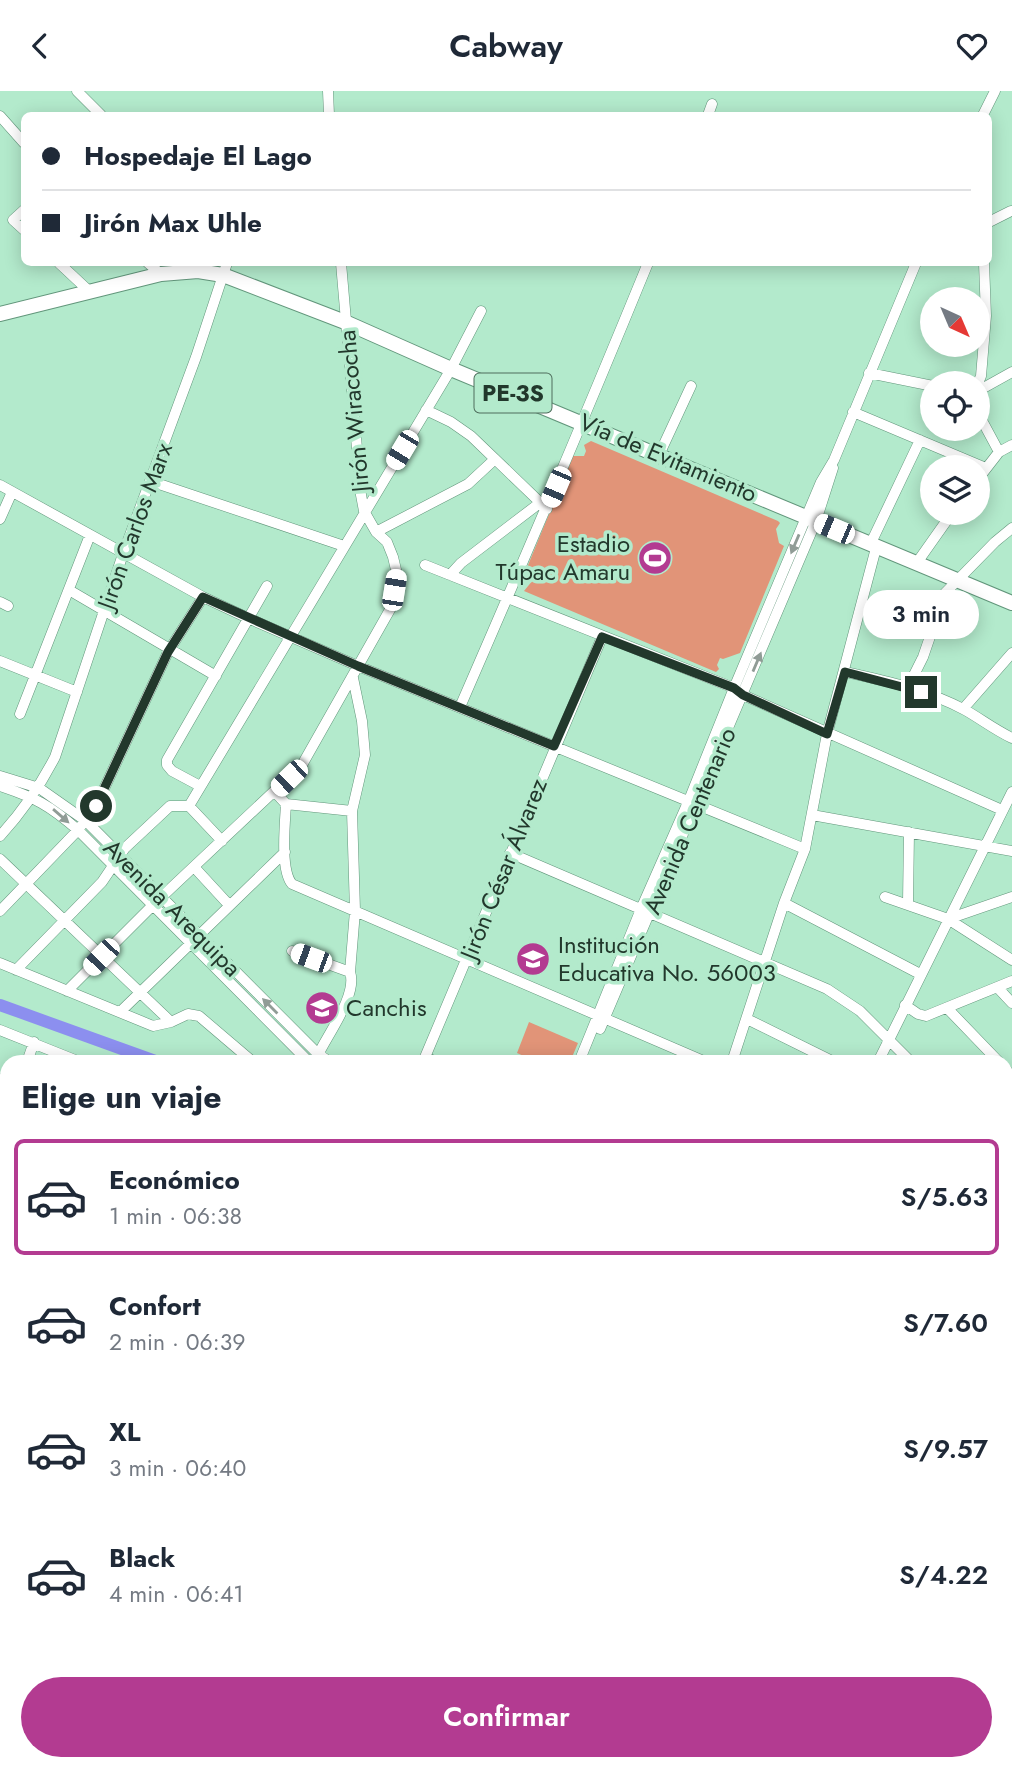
<!DOCTYPE html>
<html lang="es">
<head>
<meta charset="utf-8">
<style>
  body { margin:0; font-family:Jost,sans-serif; background:#f6f6f7; color:#1f2937; height:100vh; display:flex; flex-direction:column; font-size:26px; white-space:nowrap }
  * { box-sizing:border-box; margin:0 }
  p { font-size:23px; color:#747a83 }
  .icon { flex:none; width:38px; height:38px; fill:none; stroke:currentColor; stroke-width:2; stroke-linecap:round; stroke-linejoin:round }
  .map { position:relative; flex:1; overflow:hidden }
  .drawer { position:absolute; left:0px; top:964px; width:1013px; height:716px; display:flex; flex-direction:column; background:#fff; border-radius:21px 21px 0 0; box-shadow:0 4px 18px #0003 }
  .drawer>* { flex:none }
  .top-card { position:absolute; left:21px; top:21px; width:971px; height:154px; border-radius:10px; box-shadow:0 4px 18px #0003; display:grid; align-content:center; height:154px; padding:0 21px; background:#fff }
  .needle { width:46px; rotate:136deg }
  .tools { position:absolute; left:920px; top:196px; display:grid; gap:14px }
  .tools a { display:grid; place-items:center; width:70px; height:70px; border-radius:50%; background:#fff; box-shadow:0 4px 18px #0003; font-size:35px }
  .end { position:absolute; width:32px; height:32px; margin:-16px; border:9px solid #22382c; background:#fff; box-shadow:0 0 0 4px #fff }
  .from { border-radius:50% }
  .bubble { position:absolute; height:49px; border-radius:24px; background:#fff; box-shadow:0 4px 18px #0003; font-size:23px; font-weight:600; line-height:49px; text-align:center }
  .car { position:absolute; width:21px; height:42px; margin:-21px -10px; border-radius:9px; box-shadow:0 0 5px 2px #0007; background:linear-gradient(#fff 24%,#345 0 40%,#fff 0 76%,#345 0 86%,#fff 0) }
  .top-card b { display:flex; align-items:center; gap:24px; height:66px; font-size:26px }
  .top-card b+b { border-top:2px solid #e0e1e3 }
  .top-card i { width:18px; height:18px; background:#1f2937 }
  ul { padding:0; list-style:none }
  li { display:flex; align-items:center; gap:21px; height:116px; margin:0 14px 10px; padding:0 7px; border:4px solid transparent; border-radius:10px }
  li div { flex:1 }
  li b { display:block; font-size:26px }
  li em { font-style:normal; font-weight:600 }
  li.active { border-color:#b33b91 }
  li>.icon { width:63px; height:63px; stroke-width:1.5 }
  h2 { padding:0 21px; font-size:32px; line-height:84px }
  .button { display:flex; gap:14px; margin-top:auto; padding:14px 21px }
  .button a { flex:1; height:80px; border-radius:42px; background:#b33b91; color:#fff; font-size:28px; font-weight:600; line-height:80px; text-align:center }
  header { display:flex; justify-content:space-between; align-items:center; height:91px; padding:0 21px; background:#fff; font-size:32px; font-weight:600 }
  .map>svg:first-child { display:block }
  .green { fill:#e19478 }
  .lines { fill:none; stroke-linecap:round; stroke-linejoin:round }
  .river { stroke:#8c8fef; stroke-width:12 }
  .minor-casing { stroke:#62967b; stroke-width:11 }
  .highway-casing { stroke:#62967b; stroke-width:16 }
  .minor { stroke:#fff; stroke-width:10 }
  .highway { stroke:#fff; stroke-width:14 }
  .rail { stroke:#466453; stroke-width:2; stroke-dasharray:10 5; stroke-linecap:butt }
  .oneway { fill:#909c96 }
  .route { stroke:#22382c; stroke-width:9 }
  .labels { text-anchor:middle; stroke-width:7; stroke-linejoin:round; paint-order:stroke }
  .shield { fill:#b3eacc; stroke:#4e6d5c; stroke-width:2 }
  .shield-label { font-size:23px; font-weight:bold; fill:#22382c }
  .street-label { font-size:24px; fill:#22382c; stroke:#b3eacc }
  .poi-label { font-size:24px; fill:#22382c; stroke:#b3eacc; text-anchor:start }
</style>
</head>
<body>
<header><svg class="icon" aria-label="back" viewBox="0 0 24 24"><path d="M15 5l-7 7 7 7"/></svg>Cabway<svg class="icon" aria-label="heart" viewBox="0 0 24 24"><path d="M12 20l-8-8c-3-5 5-10 8-4 3-6 11-1 8 4z"/></svg></header>
<div class="map">
<svg width="1012" height="1679" viewBox="0 0 1012 1679">
  <rect width="100%" height="100%" fill="#b3eacc"/>
  <path class="green" d="M591,350L778,430L780,432L776,438L779,452L784,455L740,562L723,568L720,567L717,574L719,578L716,581L524,500L533,489L526,479L573,365H584L586,360L584,354Z
    M529,931L578,952L570,971H537L517,962Z"/>
  <g class="lines">
    <path class="river" d="M0,914L158,971
      M1006,1524L1012,1527"/>
    <g class="minor-casing">
      <path id="minor" d="M77,0L101,24
        M328,0L329,24
        M708,24L712,13
        M983,24L995,0
        M0,25L24,52
        M24,119L13,129L24,139
        M989,131L1011,120
        M59,172L90,201
        M148,172L161,183
        M869,282L933,295
        M978,292L981,285L986,225L984,172
        M978,300L1012,281
        M426,319L451,331L471,345L547,418
        M853,321L986,377
        M978,322L999,361
        M659,364L691,295
        M978,388L999,361L1012,354
        M150,390L344,455
        M0,394L203,506L250,528L358,575L805,758
        M0,428L12,401
        M376,441L468,393L495,368
        M870,454L920,349
        M916,473L952,422
        M425,474L734,597L743,604L1002,719
        M450,484L461,472L541,411
        M69,499L216,585
        M0,511L8,515
        M0,570L77,601
        M845,581C886,590 928,599 965,619C981,628 995,639 1012,647
        M908,596L923,566L945,502L995,451L1012,437
        M460,616C524,469 587,321 648,172
        M963,618L1012,562
        M20,623L90,444
        M0,685L39,697L86,730L318,963L330,971
        M0,695C36,707 49,714 78,739L309,971
        M200,695L172,680L167,674V669L267,495
        M275,701L286,713C285,732 280,779 292,793L706,971
        M286,713L352,720
        M189,715L451,278L481,220
        M189,715L222,750
        M812,724L1012,760
        M0,745C23,720 40,695 55,666L123,463L196,266L227,172
        M510,762L827,898L860,920L911,971
        M0,768L171,931
        M194,776L229,814
        M885,806L948,828L1012,869
        M784,812L920,883
        M908,812L909,741
        M0,820L78,739L96,715L168,561L203,506
        M948,828L1012,806
        M292,860L350,881
        M0,872L153,935L171,931L188,923L199,925L253,971
        M16,879L102,791L125,757L170,715H189
        M998,897L1012,912
        M67,900L153,814L302,674L392,515L397,483L393,466L387,451L376,441L364,420L361,404L341,172
        M905,914L918,923L926,925L1012,890
        M948,918L999,971
        M120,921L285,761
        M747,928L834,971
        M600,938L816,430L833,377
        M0,939L80,971
        M317,966C327,944 358,904 350,881L355,820L352,720L365,664L362,630L353,587
        M425,966L437,971
        M27,971L34,951
        M423,971L602,546
        M579,971L641,818L689,709L734,597L821,391L834,369L916,172
        M732,971L784,812L805,758L827,643L876,457
        M878,971L1012,701
        M1006,979L1012,985
        M0,988L7,991
        M1006,1014L1012,1008
        M0,1041L7,1024
        M1006,1067L1012,1073
        M0,1138L7,1141
        M0,1147L7,1150
        M1006,1147L1012,1135
        M1006,1160L1012,1148
        M0,1179L7,1157
        M0,1196L7,1198
        M1006,1282L1012,1271
        M1006,1294L1012,1298
        M0,1305L7,1307
        M1006,1339L1012,1341
        M1006,1441L1012,1431
        M0,1462L7,1469
        M0,1576L7,1572
        M1006,1583L1012,1587
        M1006,1639L1012,1630
        M359,1673L367,1679
        M448,1673L455,1679
        M534,1673L541,1679
        M614,1673L622,1679
        M702,1673L707,1679
        M767,1673L774,1679
        M778,1673L785,1679
        M789,1673L796,1679
        M867,1673L873,1679
        M928,1673L935,1679
        M990,1673L997,1679
        M245,1679L252,1673
        M293,1679L297,1673
        M388,1679L390,1673
        M495,1679L498,1673
        M603,1679L607,1673
        M842,1679L846,1673
        M966,1679L972,1673"/>
    </g>
    <g class="highway-casing">
      <path id="highway" d="M0,223L161,183L198,180L223,184L345,231L451,278L1012,512"/>
    </g>
    <use href="#minor" class="minor"/>
    <use href="#highway" class="highway"/>
    <path class="rail" d="M0,1114L7,1117
      M771,1673L778,1679"/>
  </g>
  <defs><path id="oneway-solid" d="M-6-.8H1V-3.2L6.5 0L1 3.2V.8H-6Z" transform="scale(1.75)"/></defs>
  <g class="oneway">
    <use href="#oneway-solid" transform="translate(795 453) rotate(113)"/>
    <use href="#oneway-solid" transform="translate(757 571) rotate(-67)"/>
    <use href="#oneway-solid" transform="translate(61 725) rotate(41)"/>
    <use href="#oneway-solid" transform="translate(270 915) rotate(-135)"/>
  </g>
  <g class="lines">
    <path class="route" d="M96,715L168,561L203,506L358,575L554,655L602,546L734,597L743,604L827,643L845,581L921,601"/>
  </g>
  <defs>
    <g id="stadium-disc" transform="scale(1.75)"><circle r="9.5" fill="#b33b91" stroke="#b3eacc"/><path d="M0-5a6.5 5 0 1 0 0 10a6.5 5 0 1 0 0-10ZM-3.5-1.8h7v3.6h-7Z" fill="#fff"/></g>
    <g id="school-disc" transform="scale(1.75)"><circle r="9.5" fill="#b33b91" stroke="#b3eacc"/><path d="M0-5L7-2L0 1L-7-2ZM-4 1L0 2.5L4 1V4Q0 6-4 4Z" fill="#fff"/></g>
  </defs>
  <g fill-rule="evenodd">
    <use href="#stadium-disc" x="655" y="467"/>
    <use href="#school-disc" x="533" y="868"/>
    <use href="#school-disc" x="322" y="917"/>
  </g>
  <g class="labels">
    <rect class="shield" x="474.5" y="282.5" width="77" height="39" rx="5"/>
    <g class="shield-label">
      <text x="513" y="310">PE-3S</text>
    </g>
    <g class="street-label">
      <text transform="translate(354 320) rotate(-95)" y="8">Jirón Wiracocha</text>
      <text transform="translate(668 367) rotate(23)" y="8">Vía de Evitamiento</text>
      <text transform="translate(135 435) rotate(-70)" y="8">Jirón Carlos Marx</text>
      <text transform="translate(690 730) rotate(-67)" y="8">Avenida Centenario</text>
      <text transform="translate(504 778) rotate(-68)" y="8">Jirón César Álvarez</text>
      <text transform="translate(172 817) rotate(45)" y="8">Avenida Arequipa</text>
    </g>
    <g class="poi-label">
      <text x="630" y="461" text-anchor="end">Estadio<tspan x="630" dy="28">Túpac Amaru</tspan></text>
      <text x="558" y="862">Institución<tspan x="558" dy="28">Educativa No. 56003</tspan></text>
      <text x="346" y="925">Canchis</text>
    </g>
  </g>
</svg>
<div class="tools">
<a><svg class="needle" viewBox="-14 -14 28 28"><path d="M0-13l5 13h-10z" fill="#e53935"/><path d="M0 13l5-13h-10z" fill="#747a83"/></svg></a>
<a><svg class="icon" aria-label="locate" viewBox="0 0 24 24"><circle cx="12" cy="12" r="6"/><path d="M12 2v4M12 18v4M2 12h4M18 12h4"/></svg></a>
<a><svg class="icon" aria-label="layers" viewBox="0 0 24 24"><path d="M12 4l9 5-9 5-9-5zM3 14l9 5 9-5"/></svg></a>
</div>
<i class="end from" style="left:96px;top:715px"></i>
<i class="end" style="left:921px;top:601px"></i>
<div class="bubble" style="left:863px;top:499px;width:116px">3 min</div>
<i class="car" style="left:402px;top:359px;rotate:211deg"></i>
<i class="car" style="left:556px;top:396px;rotate:203deg"></i>
<i class="car" style="left:834px;top:438px;rotate:293deg"></i>
<i class="car" style="left:394px;top:499px;rotate:9deg"></i>
<i class="car" style="left:289px;top:687px;rotate:226deg"></i>
<i class="car" style="left:101px;top:866px;rotate:224deg"></i>
<i class="car" style="left:311px;top:867px;rotate:290deg"></i>
<div class="top-card">
<b><i class="from"></i>Hospedaje El Lago</b>
<b><i></i>Jirón Max Uhle</b>
</div>
<section class="drawer">
<h2>Elige un viaje</h2>
<ul>
<li class="active"><svg class="icon" aria-label="car" viewBox="0 0 24 24"><path d="M5 17H2v-5l4-1 3-4h7l3 4 3 1v5h-3M9 17h6M6 11h13"/><circle cx="7" cy="17" r="2"/><circle cx="17" cy="17" r="2"/></svg><div><b>Económico</b><p>1 min · 06:38</p></div><em>S/5.63</em></li>
<li><svg class="icon" aria-label="car" viewBox="0 0 24 24"><path d="M5 17H2v-5l4-1 3-4h7l3 4 3 1v5h-3M9 17h6M6 11h13"/><circle cx="7" cy="17" r="2"/><circle cx="17" cy="17" r="2"/></svg><div><b>Confort</b><p>2 min · 06:39</p></div><em>S/7.60</em></li>
<li><svg class="icon" aria-label="car" viewBox="0 0 24 24"><path d="M5 17H2v-5l4-1 3-4h7l3 4 3 1v5h-3M9 17h6M6 11h13"/><circle cx="7" cy="17" r="2"/><circle cx="17" cy="17" r="2"/></svg><div><b>XL</b><p>3 min · 06:40</p></div><em>S/9.57</em></li>
<li><svg class="icon" aria-label="car" viewBox="0 0 24 24"><path d="M5 17H2v-5l4-1 3-4h7l3 4 3 1v5h-3M9 17h6M6 11h13"/><circle cx="7" cy="17" r="2"/><circle cx="17" cy="17" r="2"/></svg><div><b>Black</b><p>4 min · 06:41</p></div><em>S/4.22</em></li>
</ul>
<div class="button"><a>Confirmar</a></div>
</section>
</div>
</body>
</html>
